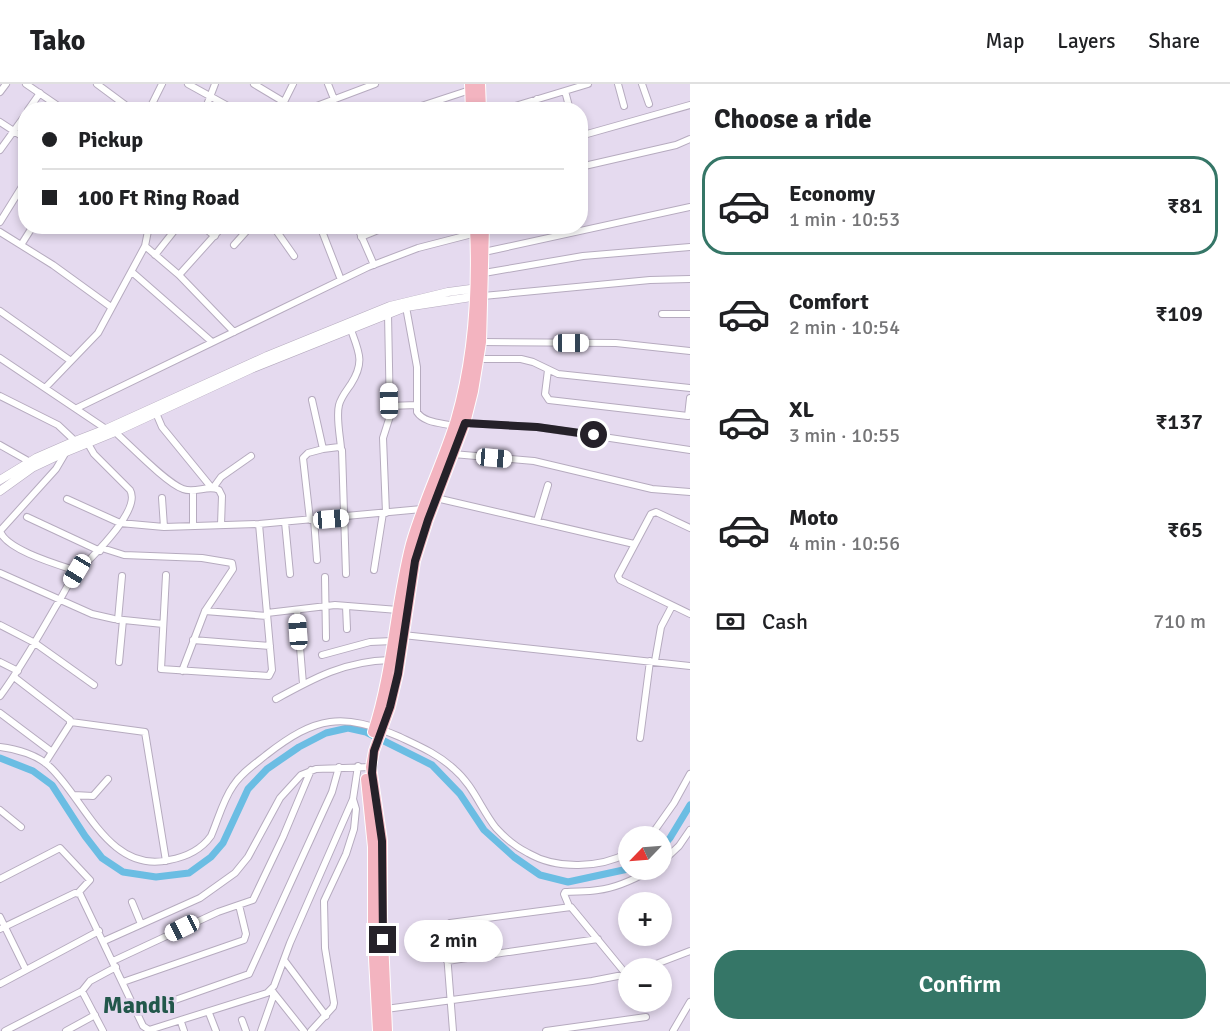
<!DOCTYPE html>
<html lang="en">
<head>
<meta charset="utf-8">
<style>
  body { margin:0; font-family:Signika,sans-serif; background:#f2f2f2; color:#202124; height:100vh; display:flex; flex-direction:column; font-size:22px; white-space:nowrap }
  * { box-sizing:border-box; margin:0 }
  p { font-size:20px; color:#757577 }
  .icon { flex:none; width:33px; height:33px; fill:none; stroke:currentColor; stroke-width:2; stroke-linecap:round; stroke-linejoin:round }
  .map { position:relative; flex:1; overflow:hidden }
  .sheet { display:flex; flex-direction:column; background:#fff; width:540px }
  .sheet>* { flex:none }
  .hud { position:absolute; left:18px; top:18px; width:570px; height:132px; border-radius:24px; box-shadow:0 3px 9px #0003; display:grid; align-content:center; height:132px; padding:0 24px; background:#fff }
  .needle { width:39px; rotate:245deg }
  .tools { position:absolute; left:618px; top:742px; display:grid; gap:12px }
  .tools a { display:grid; place-items:center; width:54px; height:54px; border-radius:50%; background:#fff; box-shadow:0 3px 9px #0003; font-size:30px }
  .end { position:absolute; width:27px; height:27px; margin:-14px; border:8px solid #252129; background:#fff; box-shadow:0 0 0 3px #fff }
  .from { border-radius:50% }
  .bubble { position:absolute; height:42px; border-radius:21px; background:#fff; box-shadow:0 3px 9px #0003; font-size:20px; font-weight:600; line-height:42px; text-align:center }
  .car { position:absolute; width:18px; height:36px; margin:-18px -9px; border-radius:8px; box-shadow:0 0 4px 2px #0007; background:linear-gradient(#fff 24%,#345 0 40%,#fff 0 76%,#345 0 86%,#fff 0) }
  .hud b { display:flex; align-items:center; gap:21px; height:57px; font-size:22px }
  .hud b+b { border-top:2px solid #e0e0e0 }
  .hud i { width:15px; height:15px; background:#202124 }
  ul { padding:0; list-style:none }
  li { display:flex; align-items:center; gap:18px; height:99px; margin:0 12px 9px; padding:0 12px; border:3px solid transparent; border-radius:24px }
  li div { flex:1 }
  li b { display:block; font-size:22px }
  li em { font-style:normal; font-weight:600 }
  li.selected { border-color:#357667 }
  li>.icon { width:54px; height:54px; stroke-width:1.5 }
  h2 { padding:0 24px; font-size:27px; line-height:72px }
  .pay { display:flex; align-items:center; gap:15px; height:66px; padding:0 24px; font-size:22px }
  .pay p { margin-inline-start:auto }
  .primary-button { display:flex; gap:12px; margin-top:auto; padding:12px 24px }
  .primary-button a { flex:1; height:69px; border-radius:24px; background:#357667; color:#fff; font-size:24px; font-weight:600; line-height:69px; text-align:center }
  header { display:flex; align-items:center; gap:36px; box-sizing:border-box; height:84px; padding:0 30px; background:#fff; border-bottom:2px solid #e0e0e0 }
  header strong { font-size:28px }
  nav { display:flex; gap:33px; margin-inline-start:auto; font-size:21px }
  main { display:flex; flex:1; min-height:0 }
  .map>svg:first-child { display:block }
  .lines { fill:none; stroke-linecap:round; stroke-linejoin:round }
  .canal { stroke:#6bbde3; stroke-width:7 }
  .minor-casing { stroke:#b6abbf; stroke-width:8 }
  .tertiary-casing { stroke:#b6abbf; stroke-width:9 }
  .primary-casing { stroke:#fff; stroke-width:12 }
  .minor { stroke:#fff; stroke-width:6 }
  .tertiary { stroke:#fff; stroke-width:8 }
  .primary { stroke:#f3b4c0; stroke-width:10 }
  .route { stroke:#252129; stroke-width:8 }
  .labels { text-anchor:middle; stroke-width:6; stroke-linejoin:round; paint-order:stroke }
  .district-label { font-size:24px; font-weight:bold; fill:#22574b; stroke:#e5daef }
</style>
</head>
<body>
<header>
<strong>Tako</strong>
<nav><a>Map</a><a>Layers</a><a>Share</a></nav>
</header>
<main>
<div class="map">
<svg width="690" height="947" viewBox="0 0 690 947">
  <rect width="100%" height="100%" fill="#e5daef"/>
  <g class="lines">
    <path class="canal" d="M0,674L33,687L52,701L85,752L102,774L123,788L156,793L189,789L211,773L223,759L248,705L267,685L299,663L326,649L348,644L366,648L432,681L460,710L484,746L514,773L540,791L568,798L628,785
      M662,763L670,754L690,721"/>
    <g class="minor-casing">
      <path id="minor" d="M26,0L64,26
        M97,0L132,26
        M188,0L235,26
        M254,0L284,18
        M328,0L334,15
        M618,0L624,22
        M642,0L649,20
        M565,7L570,26
        M0,8L6,0
        M537,15L540,26
        M28,26L40,9
        M149,26L162,0
        M205,26L215,0
        M280,26L293,0
        M306,26L375,0
        M409,26L470,6
        M494,26L515,22L588,0
        M0,38L26,55
        M580,52L690,21
        M0,66L26,30
        M580,83L676,61L690,55
        M0,138L26,96
        M202,142L215,152
        M273,142L294,172
        M320,142L341,196
        M357,142L374,181
        M0,148L53,181L111,223
        M361,153L388,142
        M21,161L33,142
        M234,161L251,142
        M145,162L179,191L234,248
        M484,168L690,123
        M155,171L178,142
        M132,188L212,258
        M484,189L583,172L690,163
        M179,191L223,142
        M483,212L650,196L690,195
        M406,223L417,283V328C424,339 442,339 454,342
        M0,227L71,277
        M662,230H690
        M481,258L616,259L690,267
        M0,274L106,345
        M479,275H521L533,278L558,290L690,304
        M548,286L545,310L549,316L688,332L690,314
        M46,303L98,249L145,162L149,142
        M0,312L58,341L75,357
        M312,316L323,365L339,363L342,366L346,490
        M389,322L416,321
        M77,324L368,183L418,164L476,149
        M156,329L162,343L211,403
        M465,339L537,343L690,366
        M115,348C130,361 166,399 183,405C195,410 209,400 219,406L222,412L221,441
        M0,361L30,378
        M341,364C340,351 336,333 339,321C341,313 347,306 351,300C365,278 359,268 351,246
        M453,370L534,377L652,405L690,408
        M213,404L221,393L251,372
        M193,407V442
        M162,414L164,443
        M436,414L634,460
        M67,415L120,439L164,443L259,440L422,425
        M386,429L383,354L390,332L388,230
        M27,433L100,467
        M314,435L317,476
        M310,436L303,374L308,369L323,365
        M537,437L548,401
        M285,438L290,490
        M690,444L656,428L651,430L618,492L620,496L690,530
        M0,447L56,385L66,368
        M0,447C6,466 59,481 77,487
        M102,464L124,471L202,474L232,479L233,485L205,527L182,587
        M374,486L383,429
        M0,489L92,530L114,535L163,540
        M166,491L161,585L269,592L272,586L259,440
        M325,493L326,554
        M346,522L347,545
        M297,526L303,600
        M205,527L267,532
        M267,529L335,521L398,526
        M118,536L122,492
        M0,541L35,559L94,601
        M403,551L690,582
        M193,556L270,562
        M322,571L370,558L393,557
        M655,577L661,543L672,522
        M0,578L18,587
        M119,578L123,536
        M14,593L70,636V640L45,679
        M0,612C21,584 38,553 56,522C63,512 69,496 78,487C91,474 142,426 130,406L94,370L87,358
        M276,615C314,594 345,577 390,576
        M0,629L52,668
        M71,638L145,648L166,777
        M640,654L650,577
        M0,663C17,665 38,671 50,683C85,716 109,790 169,776C186,773 201,766 211,752C218,736 223,716 233,702C241,689 255,680 266,671C316,632 342,628 400,653C419,662 438,670 454,685C473,701 481,725 496,744C505,754 516,763 528,769C557,786 600,784 628,769
        M74,711L93,712L108,695
        M0,726L21,743
        M650,753L674,719L690,690
        M662,778L679,762L690,746
        M0,795L60,764L90,796L78,809
        M132,818L141,840
        M569,822L564,810L565,808C576,807 587,808 598,806C617,804 635,795 651,786
        M0,833L26,886
        M0,845L75,809L80,810L143,942L149,946L267,909L274,902L290,859L353,715L358,682
        M104,857L200,814L235,789L248,773L280,714L301,691L316,685L371,683
        M284,876L326,932
        M113,877L218,828L253,816L283,753L311,686
        M447,877L598,855
        M643,885L690,867
        M123,898L244,856L246,850L239,821
        M0,900L99,847
        M82,907L90,897L116,883
        M273,908L304,947
        M386,925L592,897L628,890
        M138,929L249,890L332,708L339,683
        M209,929L216,947
        M242,936L246,947
        M181,938L184,947
        M5,947L82,907L103,947
        M66,947L95,931
        M261,947L273,913V908
        M311,947L333,923L334,919L325,864L324,817L346,770L354,745L356,725L353,715
        M453,947L445,844L450,839L571,823L626,890
        M546,947L646,933
        M673,947L690,918"/>
    </g>
    <g class="tertiary-casing">
      <path id="tertiary" d="M0,396L36,374L75,357L106,345L267,272L390,222L448,208L478,204
        M0,407L32,384L66,368L115,348L251,285L406,223L478,212"/>
    </g>
    <g class="primary-casing">
      <path id="primary" d="M470,0L471,26
        M480,0L481,26
        M373,648C393,587 395,522 411,460C423,418 443,378 456,336C474,274 478,207 475,142
        M366,695L373,763V856L378,947
        M387,947L382,833V757L371,683L374,667L390,623L398,589L415,477L428,436L465,339L473,307L481,258L484,142"/>
    </g>
    <use href="#minor" class="minor"/>
    <use href="#tertiary" class="tertiary"/>
    <use href="#primary" class="primary"/>
  </g>
  <g class="lines">
    <path class="route" d="M383,856L382,757L372,689L374,667L390,623L398,590L415,477L428,436L465,339L537,343L594,351"/>
  </g>
  <g class="labels">
    <g class="district-label">
      <text x="139" y="929">Mandli</text>
    </g>
  </g>
</svg>
<div class="tools">
<a><svg class="needle" viewBox="-14 -14 28 28"><path d="M0-13l5 13h-10z" fill="#e53935"/><path d="M0 13l5-13h-10z" fill="#757577"/></svg></a>
<a>+</a>
<a>−</a>
</div>
<i class="end from" style="left:594px;top:351px"></i>
<i class="end" style="left:383px;top:856px"></i>
<div class="bubble" style="left:404px;top:836px;width:99px">2 min</div>
<i class="car" style="left:571px;top:259px;rotate:90deg"></i>
<i class="car" style="left:389px;top:317px;rotate:359deg"></i>
<i class="car" style="left:494px;top:374px;rotate:95deg"></i>
<i class="car" style="left:331px;top:435px;rotate:85deg"></i>
<i class="car" style="left:77px;top:487px;rotate:211deg"></i>
<i class="car" style="left:298px;top:548px;rotate:356deg"></i>
<i class="car" style="left:182px;top:844px;rotate:244deg"></i>
<div class="hud">
<b><i class="from"></i>Pickup</b>
<b><i></i>100 Ft Ring Road</b>
</div>
</div>
<section class="sheet">
<h2>Choose a ride</h2>
<ul>
<li class="selected"><svg class="icon" aria-label="car" viewBox="0 0 24 24"><path d="M5 17H2v-5l4-1 3-4h7l3 4 3 1v5h-3M9 17h6M6 11h13"/><circle cx="7" cy="17" r="2"/><circle cx="17" cy="17" r="2"/></svg><div><b>Economy</b><p>1 min · 10:53</p></div><em>₹81</em></li>
<li><svg class="icon" aria-label="car" viewBox="0 0 24 24"><path d="M5 17H2v-5l4-1 3-4h7l3 4 3 1v5h-3M9 17h6M6 11h13"/><circle cx="7" cy="17" r="2"/><circle cx="17" cy="17" r="2"/></svg><div><b>Comfort</b><p>2 min · 10:54</p></div><em>₹109</em></li>
<li><svg class="icon" aria-label="car" viewBox="0 0 24 24"><path d="M5 17H2v-5l4-1 3-4h7l3 4 3 1v5h-3M9 17h6M6 11h13"/><circle cx="7" cy="17" r="2"/><circle cx="17" cy="17" r="2"/></svg><div><b>XL</b><p>3 min · 10:55</p></div><em>₹137</em></li>
<li><svg class="icon" aria-label="car" viewBox="0 0 24 24"><path d="M5 17H2v-5l4-1 3-4h7l3 4 3 1v5h-3M9 17h6M6 11h13"/><circle cx="7" cy="17" r="2"/><circle cx="17" cy="17" r="2"/></svg><div><b>Moto</b><p>4 min · 10:56</p></div><em>₹65</em></li>
</ul>
<div class="pay"><svg class="icon" aria-label="cash" viewBox="0 0 24 24"><path d="M3 7h18v10H3z"/><circle cx="12" cy="12" r="2"/></svg>Cash<p>710 m</p></div>
<div class="primary-button"><a>Confirm</a></div>
</section>
</main>
</body>
</html>
